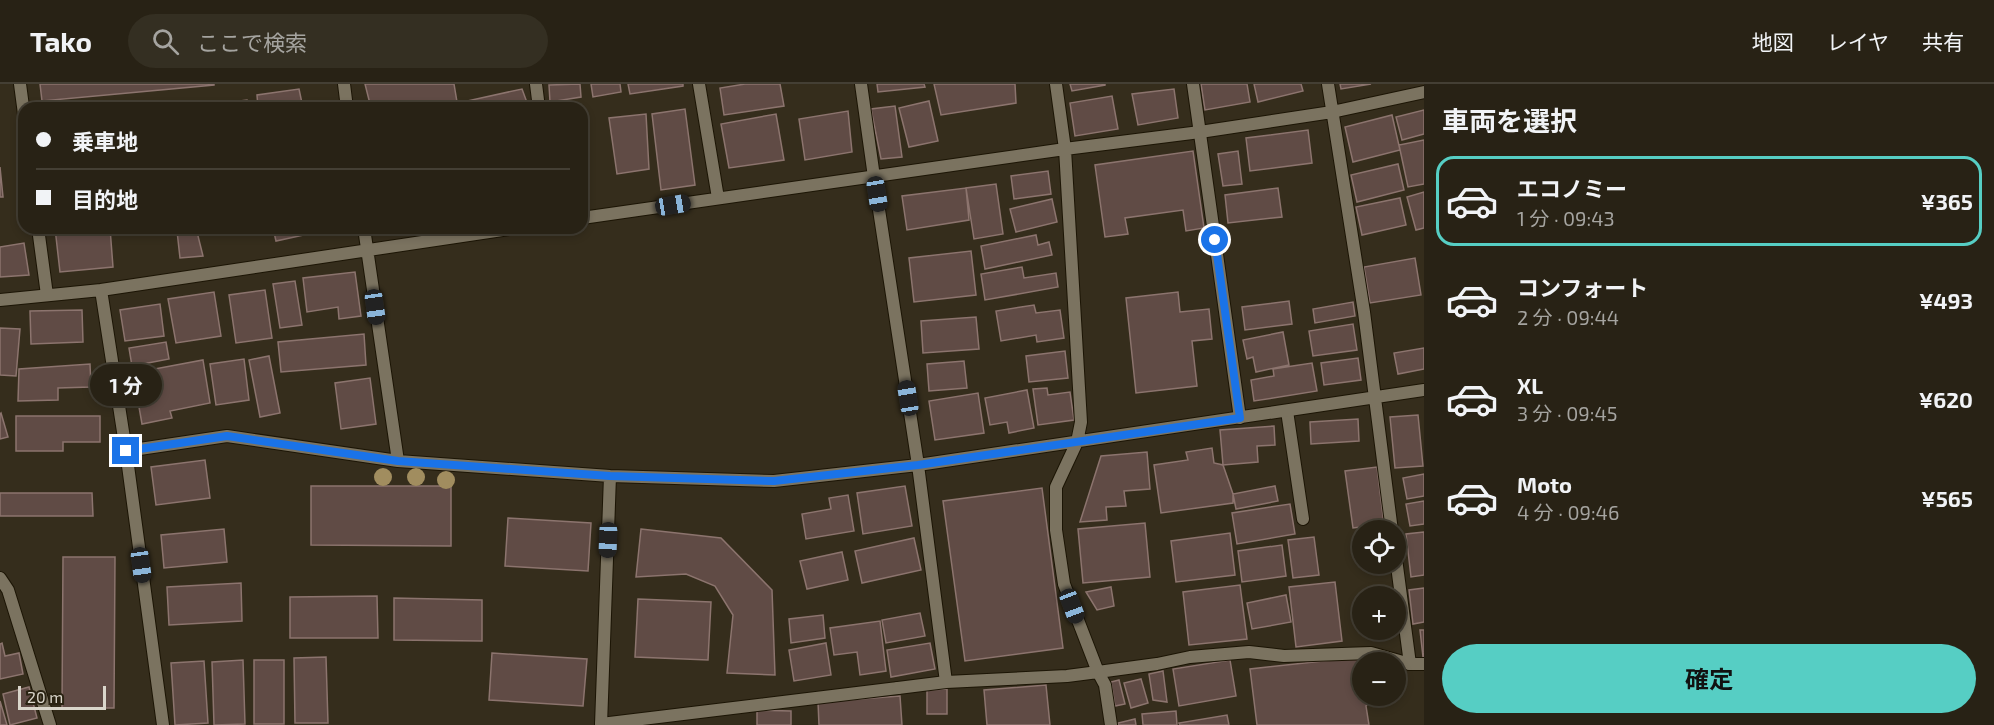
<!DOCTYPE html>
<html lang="ja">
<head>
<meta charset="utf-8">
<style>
  body { margin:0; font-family:"Exo 2","Noto Sans JP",sans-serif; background:#342f22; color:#f1f3f6; height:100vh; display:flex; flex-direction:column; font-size:22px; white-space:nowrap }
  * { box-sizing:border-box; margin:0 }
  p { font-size:20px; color:#a5a4a0 }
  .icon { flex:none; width:33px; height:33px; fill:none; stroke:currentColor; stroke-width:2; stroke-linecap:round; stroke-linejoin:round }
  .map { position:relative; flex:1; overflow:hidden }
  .details { display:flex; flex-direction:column; background:#282215; width:570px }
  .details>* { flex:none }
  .guide { position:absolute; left:18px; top:18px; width:570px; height:132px; border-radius:18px; box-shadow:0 3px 9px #0003,0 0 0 2px #443f34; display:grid; align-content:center; height:132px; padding:0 18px; background:#282215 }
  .fabs { position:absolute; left:1352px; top:436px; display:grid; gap:12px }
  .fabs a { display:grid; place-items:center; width:54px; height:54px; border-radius:50%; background:#282215; box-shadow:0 3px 9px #0003,0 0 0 2px #443f34; font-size:30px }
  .scale { position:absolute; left:18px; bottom:15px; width:88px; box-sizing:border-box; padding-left:6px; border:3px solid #dad6cb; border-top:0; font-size:16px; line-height:21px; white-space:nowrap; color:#dad6cb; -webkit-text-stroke:4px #2a2312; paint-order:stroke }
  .end { position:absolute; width:27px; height:27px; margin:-14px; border:8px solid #1a73e8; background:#fff; box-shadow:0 0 0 3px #fff }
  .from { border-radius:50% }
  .bubble { position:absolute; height:42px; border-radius:21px; background:#282215; box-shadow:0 3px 9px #0003,0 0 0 2px #443f34; font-size:20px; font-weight:700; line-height:42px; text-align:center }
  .car { position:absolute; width:18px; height:36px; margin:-18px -9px; border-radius:8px; box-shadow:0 0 4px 2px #0007; background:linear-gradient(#222 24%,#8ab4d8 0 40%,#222 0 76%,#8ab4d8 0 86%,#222 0) }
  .guide b { display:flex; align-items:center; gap:21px; height:57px; font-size:22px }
  .guide b+b { border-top:2px solid #443f34 }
  .guide i { width:15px; height:15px; background:#f1f3f6 }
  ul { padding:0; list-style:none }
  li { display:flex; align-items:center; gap:18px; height:90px; margin:0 12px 9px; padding:0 6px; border:3px solid transparent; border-radius:18px }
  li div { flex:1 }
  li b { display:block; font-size:22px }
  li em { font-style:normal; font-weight:700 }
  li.selected { border-color:#56cec4 }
  li>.icon { width:54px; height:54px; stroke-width:1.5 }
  h2 { padding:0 18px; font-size:27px; line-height:72px }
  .primary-button { display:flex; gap:12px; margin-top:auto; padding:12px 18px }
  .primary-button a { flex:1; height:69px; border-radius:36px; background:#56cec4; color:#111; font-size:24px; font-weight:700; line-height:69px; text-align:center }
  header { display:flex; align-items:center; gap:36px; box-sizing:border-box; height:84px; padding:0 30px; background:#282215; border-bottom:2px solid #443f34 }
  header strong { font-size:28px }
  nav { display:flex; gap:33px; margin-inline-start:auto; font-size:21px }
  .search { width:420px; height:54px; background:#342f22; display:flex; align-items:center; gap:15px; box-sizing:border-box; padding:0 21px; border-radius:33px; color:#a5a4a0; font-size:22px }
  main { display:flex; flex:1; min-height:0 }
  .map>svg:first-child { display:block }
  .building { fill:#604b45; stroke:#8c746e; stroke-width:1.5 }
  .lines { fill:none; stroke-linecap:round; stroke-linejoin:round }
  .service-casing { stroke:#1c1505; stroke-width:14 }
  .minor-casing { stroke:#1c1505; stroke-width:14 }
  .service { stroke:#7b7360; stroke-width:12 }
  .minor { stroke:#7b7360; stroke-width:12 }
  .tree { fill:#a18d5f }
  .route { stroke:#1a73e8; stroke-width:8 }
</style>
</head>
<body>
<header>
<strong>Tako</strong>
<div class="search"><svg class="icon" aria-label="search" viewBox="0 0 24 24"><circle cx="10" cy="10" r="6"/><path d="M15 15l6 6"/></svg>ここで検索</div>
<nav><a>地図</a><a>レイヤ</a><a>共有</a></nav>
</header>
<main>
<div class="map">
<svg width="1424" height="641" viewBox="0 0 1424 641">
  <rect width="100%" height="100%" fill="#352d1c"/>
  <path class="building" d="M40,0H214V1L42,17Z
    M365,0H454L458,24H371Z
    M580,0L581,13L550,18L549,1Z
    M591,0H620L621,8L593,13Z
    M628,0H683V2L630,10Z
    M745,0H780L784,22L724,31L720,4Z
    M877,0H924L925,3L878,8Z
    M934,0H1015L1016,19L941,31Z
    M1070,0H1105V1L1072,7Z
    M1201,0H1247L1250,18L1205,26Z
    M1254,0H1301L1303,7L1258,18Z
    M1340,0H1371L1341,5Z
    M299,5L303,24H258L257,11Z
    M522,5L529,24H468L467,17Z
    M1174,5L1178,34L1138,41L1132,10Z
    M1112,12L1118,45L1075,52L1070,19Z
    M247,16L248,24H225L224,19Z
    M929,17L938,57L909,63L899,24Z
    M895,22L902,73L881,75L871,25Z
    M685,25L695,101L661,106L652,30Z
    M1424,26V50L1402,56L1396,33Z
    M848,27L852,68L805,76L799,35Z
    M646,30L649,85L617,90L609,34Z
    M776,30L784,76L729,84L721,40Z
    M1392,31L1400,66L1353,78L1345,43Z
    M1308,46L1312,79L1250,87L1246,54Z
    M1424,56V100L1408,103L1399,61Z
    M1193,67L1204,144L1186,147L1183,126L1125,134L1128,150L1105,153L1095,81Z
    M1238,67L1242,100L1223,102L1218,70Z
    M1398,80L1404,106L1357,118L1351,91Z
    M0,83L3,113H0Z
    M1048,87L1051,110L1014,115L1011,92Z
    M996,100L1003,150L974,155L966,104Z
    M966,104L969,136L907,146L902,112Z
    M1278,104L1282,133L1228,139L1225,111Z
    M1424,108V144L1416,146L1407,113Z
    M1400,114L1406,141L1362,151L1356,123Z
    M1052,115L1057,138L1016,148L1010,125Z
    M55,144H110L113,183L60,188Z
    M124,144H167L125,151Z
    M184,144H196L203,172L180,174L177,147Z
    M273,144H303L304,151L276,157Z
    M328,144H349V147L328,150Z
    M1036,151L1038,161L1049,158L1052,171L985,185L981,162Z
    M24,159L29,191L0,193V163Z
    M971,167L976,211L914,218L909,174Z
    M1415,174L1421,211L1370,219L1364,183Z
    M1022,183L1024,194L1056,189L1058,203L985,216L981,190Z
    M355,188L361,232L339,235L338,223L307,228L303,194Z
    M295,197L302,241L280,244L273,200Z
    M265,206L272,254L236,259L229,211Z
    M214,208L221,252L176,259L168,215Z
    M1178,208L1180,228L1209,225L1212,255L1192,257L1197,302L1136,309L1126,214Z
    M1289,217L1292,240L1245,246L1242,223Z
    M1353,218L1355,232L1315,239L1313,225Z
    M160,220L164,252L125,257L120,226Z
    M1034,221L1036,229L1060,226L1064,254L1037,258L1036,251L1001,257L996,227Z
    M82,226L83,258L31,260L30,227Z
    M976,233L979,265L923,269L921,237Z
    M1353,240L1357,266L1313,272L1309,247Z
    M0,244L20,245L16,292L0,291Z
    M1283,248L1289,281L1256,288L1253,273L1247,275L1243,256Z
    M364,250L366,281L281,288L278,258Z
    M166,258L169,275L132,282L129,264Z
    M1424,264V285L1398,290L1394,269Z
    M1065,267L1068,294L1029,298L1026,272Z
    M269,272L280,329L260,333L249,276Z
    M1358,274L1361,296L1324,301L1321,279Z
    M244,275L249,316L216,321L210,280Z
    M203,276L210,319L170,327L172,334L142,340L133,289Z
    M964,277L967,304L929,307L927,280Z
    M1312,279L1317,307L1254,317L1251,296L1274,292L1273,285Z
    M90,280L91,303L58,304V316L18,317L19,285Z
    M370,294L376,340L341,345L335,299Z
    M1047,304L1048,311L1070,308L1074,336L1038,341L1033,305Z
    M1027,306L1034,344L1009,349L1007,338L990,341L985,314Z
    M978,309L984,349L935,356L929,317Z
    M1,329L8,353L0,355V330Z
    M1418,331L1423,382L1395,384L1390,333Z
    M16,332H100V358H63V367H16Z
    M1358,335L1359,357L1311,360L1310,338Z
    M1274,342L1275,361L1257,362L1258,378L1223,381L1220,346Z
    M1212,364L1214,379L1223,381L1233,410V419L1161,429L1154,381L1188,376L1186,368Z
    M1147,368L1150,405L1124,407L1126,422L1106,423L1107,436L1080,438L1101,372Z
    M205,376L210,414L156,421L151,383Z
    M1377,383L1384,440L1353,444L1345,387Z
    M1424,390V412L1407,415L1403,394Z
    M311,402H451V462L311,461Z
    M905,402L912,442L863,450L857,409Z
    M1275,402L1278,417L1236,425L1233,410Z
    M1042,404L1063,564L965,577L943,417Z
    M0,409H92L93,432H0Z
    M848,411L854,447L806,455L802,430L831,425L829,414Z
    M1424,417V440L1410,442L1406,420Z
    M1290,420L1295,450L1237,460L1232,429Z
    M508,434L591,439L588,487L505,482Z
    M1145,439L1150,493L1083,499L1078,445Z
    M224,445L227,478L164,484L161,451Z
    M641,445L721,454L772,506L775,591L727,589L733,531L715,502L686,490L636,493Z
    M1424,448V491L1411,493L1406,450Z
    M1230,449L1235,491L1176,498L1171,457Z
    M1314,453L1319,491L1293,494L1288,456Z
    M914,454L921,486L862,499L855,467Z
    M1282,461L1286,492L1242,498L1238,467Z
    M842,468L848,496L807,505L800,477Z
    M63,473H115L114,624H62Z
    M1335,498L1342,557L1296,563L1289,503Z
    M241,499L242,537L169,541L167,503Z
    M1240,501L1247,555L1189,561L1183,508Z
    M1111,503L1114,522L1097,526L1086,508Z
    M1424,504V538L1413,540L1409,506Z
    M1286,511L1291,538L1252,545L1247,519Z
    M377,512L378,554H290V513Z
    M394,514L482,516V557L394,556Z
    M638,515L711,518L708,576L635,573Z
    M920,529L925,552L886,559L882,536Z
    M823,531L825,554L791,559L789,535Z
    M880,537L886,587L860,591L857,568L834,571L830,544Z
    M1420,546H1424V573H1423Z
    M2,559L5,572L19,569L23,590L0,595V560Z
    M826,559L831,591L794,597L789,566Z
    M930,559L935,585L891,593L887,566Z
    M492,569L587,575L583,622L489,616Z
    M1369,572L1370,579H1362V612H1373L1366,622L1369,641H1257L1250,585Z
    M326,573L328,639H295L294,574Z
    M243,576L245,640L214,641L212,578Z
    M254,576H284V640H254Z
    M1230,576L1236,612L1179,622L1173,585Z
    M204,577L208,639L175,641L171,579Z
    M1163,587L1167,618L1153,616L1149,590Z
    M1141,595L1148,619L1131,624L1124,599Z
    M1119,596L1125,620L1115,622L1111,598Z
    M1046,601L1050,641H987L984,606Z
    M29,603L37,634L10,641L3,610Z
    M947,605V630H927V606Z
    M900,612L902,641H819L818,618Z
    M0,617L7,641H0Z
    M757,626L791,627V641H757Z
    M1176,627L1177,641H1143L1142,630Z
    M1227,631L1229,641H1180L1179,639Z
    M1135,635L1136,641H1118V639Z"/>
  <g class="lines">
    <g class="service-casing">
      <path id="service" d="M536,0L539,24
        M861,0L874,93
        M1193,0L1240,334
        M1287,327L1303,435
        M1098,588L1157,580L1190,573L1249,568L1284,572L1371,569L1410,580
        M601,640L898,604"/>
    </g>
    <g class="minor-casing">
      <path id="minor" d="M20,0L24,30
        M344,0L347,24
        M699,0L718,114
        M1056,0L1065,65L1081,338L1077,358L1056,403V446L1064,500L1098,588L1105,601L1111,641
        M1328,0L1364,228L1392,447
        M874,93L918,381L946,598
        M582,134L1065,65L1200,48L1332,28L1424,8
        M38,144L47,211
        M364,144L398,377
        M101,206L126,367L163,641
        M0,216L101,206L516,144
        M126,367L227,352L398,377L610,392L774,397L918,381L1424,306
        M1395,467L1410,580H1424
        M0,494L8,506L50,641
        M898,604L946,598L1067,592L1098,588
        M601,641L610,392"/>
    </g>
    <use href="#service" class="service"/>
    <use href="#minor" class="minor"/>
  </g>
  <g class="tree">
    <circle cx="383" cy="393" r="9"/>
    <circle cx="416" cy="393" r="9"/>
    <circle cx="446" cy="396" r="9"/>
  </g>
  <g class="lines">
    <path class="route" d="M126,367L227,352L398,377L610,392L774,397L918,381L1240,334L1215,156"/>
  </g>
</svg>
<div class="fabs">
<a><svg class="icon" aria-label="locate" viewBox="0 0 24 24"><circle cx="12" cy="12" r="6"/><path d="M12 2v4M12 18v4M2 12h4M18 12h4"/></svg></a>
<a>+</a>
<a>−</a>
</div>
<div class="scale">20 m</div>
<i class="end from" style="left:1215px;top:156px"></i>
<i class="end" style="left:126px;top:367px"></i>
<div class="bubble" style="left:90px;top:280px;width:72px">1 分</div>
<i class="car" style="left:877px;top:110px;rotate:171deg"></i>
<i class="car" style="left:673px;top:121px;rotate:81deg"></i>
<i class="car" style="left:375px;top:223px;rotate:172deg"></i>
<i class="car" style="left:908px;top:314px;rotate:351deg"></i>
<i class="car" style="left:608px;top:456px;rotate:182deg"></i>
<i class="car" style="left:141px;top:481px;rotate:172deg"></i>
<i class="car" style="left:1072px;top:522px;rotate:159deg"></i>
<div class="guide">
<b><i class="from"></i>乗車地</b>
<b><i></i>目的地</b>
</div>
</div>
<section class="details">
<h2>車両を選択</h2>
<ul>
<li class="selected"><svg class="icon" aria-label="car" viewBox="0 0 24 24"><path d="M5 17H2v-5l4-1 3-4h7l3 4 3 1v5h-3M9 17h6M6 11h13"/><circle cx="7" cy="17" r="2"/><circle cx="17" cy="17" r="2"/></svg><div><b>エコノミー</b><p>1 分 · 09:43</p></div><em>¥365</em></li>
<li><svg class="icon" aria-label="car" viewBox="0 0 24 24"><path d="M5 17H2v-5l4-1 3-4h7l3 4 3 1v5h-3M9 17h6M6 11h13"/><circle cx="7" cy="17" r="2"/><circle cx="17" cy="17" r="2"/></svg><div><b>コンフォート</b><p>2 分 · 09:44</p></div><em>¥493</em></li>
<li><svg class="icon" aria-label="car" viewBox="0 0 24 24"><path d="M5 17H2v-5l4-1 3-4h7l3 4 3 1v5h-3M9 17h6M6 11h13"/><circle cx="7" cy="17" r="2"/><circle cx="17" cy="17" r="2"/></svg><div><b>XL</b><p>3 分 · 09:45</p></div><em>¥620</em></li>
<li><svg class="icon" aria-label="car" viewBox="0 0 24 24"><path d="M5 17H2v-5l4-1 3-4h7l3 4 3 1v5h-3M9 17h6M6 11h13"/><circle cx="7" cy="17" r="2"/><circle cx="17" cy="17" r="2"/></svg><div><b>Moto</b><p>4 分 · 09:46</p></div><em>¥565</em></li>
</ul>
<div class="primary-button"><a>確定</a></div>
</section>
</main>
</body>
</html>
